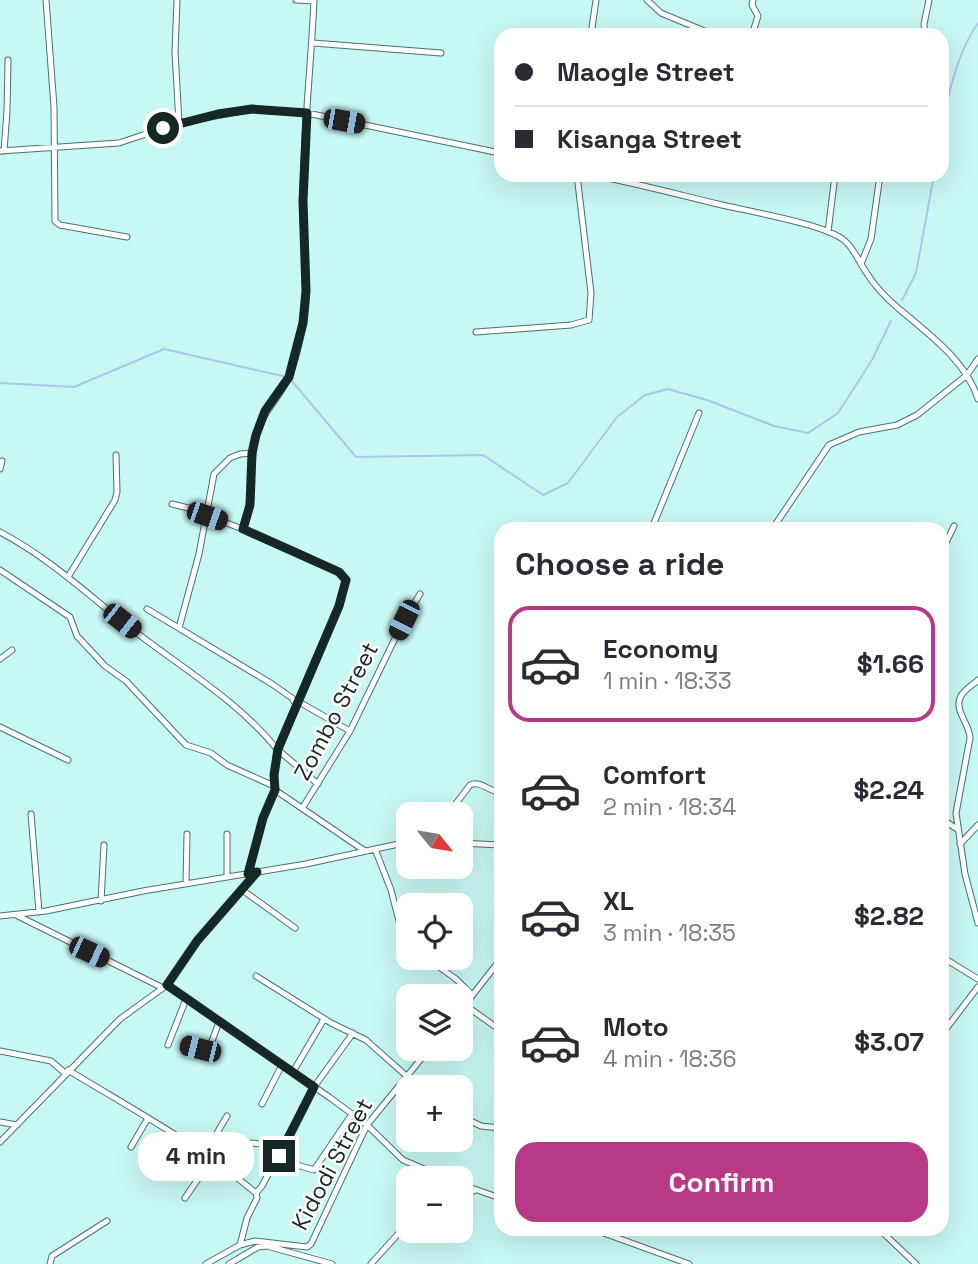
<!DOCTYPE html>
<html lang="en">
<head>
<meta charset="utf-8">
<style>
  body { margin:0; font-family:"Space Grotesk",sans-serif; background:#f2f2f3; color:#2b2b33; height:100vh; display:flex; flex-direction:column; font-size:26px; white-space:nowrap }
  * { box-sizing:border-box; margin:0 }
  p { font-size:23px; color:#7c7c81 }
  .icon { flex:none; width:38px; height:38px; fill:none; stroke:currentColor; stroke-width:2; stroke-linecap:round; stroke-linejoin:round }
  .map { position:relative; flex:1; overflow:hidden }
  .side { position:absolute; left:494px; top:522px; width:455px; height:714px; display:flex; flex-direction:column; background:#fff; border-radius:21px; box-shadow:0 7px 28px #0002 }
  .side>* { flex:none }
  .hud { position:absolute; left:494px; top:28px; width:455px; height:154px; border-radius:21px; box-shadow:0 7px 28px #0002; display:grid; align-content:center; height:154px; padding:0 21px; background:#fff }
  .needle { width:46px; rotate:120deg }
  .buttons { position:absolute; left:396px; top:802px; display:grid; gap:14px }
  .buttons a { display:grid; place-items:center; width:77px; height:77px; border-radius:14px; background:#fff; box-shadow:0 7px 28px #0002; font-size:35px }
  .end { position:absolute; width:32px; height:32px; margin:-16px; border:9px solid #152826; background:#fff; box-shadow:0 0 0 4px #fff }
  .from { border-radius:50% }
  .bubble { position:absolute; height:49px; border-radius:21px; background:#fff; box-shadow:0 7px 28px #0002; font-size:23px; font-weight:600; line-height:49px; text-align:center }
  .car { position:absolute; width:21px; height:42px; margin:-21px -10px; border-radius:9px; box-shadow:0 0 5px 2px #0007; background:linear-gradient(#222 24%,#8ab4d8 0 40%,#222 0 76%,#8ab4d8 0 86%,#222 0) }
  .hud b { display:flex; align-items:center; gap:24px; height:66px; font-size:26px }
  .hud b+b { border-top:2px solid #e1e1e2 }
  .hud i { width:18px; height:18px; background:#2b2b33 }
  ul { padding:0; list-style:none }
  li { display:flex; align-items:center; gap:21px; height:116px; margin:0 14px 10px; padding:0 7px; border:4px solid transparent; border-radius:21px }
  li div { flex:1 }
  li b { display:block; font-size:26px }
  li em { font-style:normal; font-weight:600 }
  li.selected { border-color:#b83a87 }
  li>.icon { width:63px; height:63px; stroke-width:1.5 }
  h2 { padding:0 21px; font-size:32px; line-height:84px }
  .primary-button { display:flex; gap:14px; margin-top:auto; padding:14px 21px }
  .primary-button a { flex:1; height:80px; border-radius:21px; background:#b83a87; color:#fff; font-size:28px; font-weight:600; line-height:80px; text-align:center }
  .map>svg:first-child { display:block }
  .lines { fill:none; stroke-linecap:round; stroke-linejoin:round }
  .stream { stroke:#abc8ea; stroke-width:2 }
  .minor-casing { stroke:#477370; stroke-width:7 }
  .minor { stroke:#fff; stroke-width:5 }
  .route { stroke:#152826; stroke-width:9 }
  .labels { text-anchor:middle; stroke-width:5; stroke-linejoin:round; paint-order:stroke }
  .street-label { font-size:23px; fill:#152826; stroke:#fff }
</style>
</head>
<body>
<div class="map">
<svg width="978" height="1264" viewBox="0 0 978 1264">
  <rect width="100%" height="100%" fill="#c8f8f4"/>
  <g class="lines">
    <path class="stream" d="M942,130C948,94 957,53 978,23
      M902,300L916,273L934,175
      M291,380L356,457L483,455L543,495L568,483L617,417L645,395L668,389L707,400L774,426L808,433L838,413L872,360L891,321
      M0,383L74,387L164,349L287,377"/>
    <g class="minor-casing">
      <path id="minor" d="M46,0L54,107L55,221L60,225L127,237
        M177,0L175,52L179,123
        M296,0L314,1
        M647,0L661,13L714,35
        M591,35L596,0
        M752,35L758,16L752,5L753,0
        M925,35L924,24L929,0
        M313,43L441,53
        M0,151L119,143L179,123L252,109L307,113L500,153
        M4,151L7,111L8,60
        M593,175C635,183 676,194 718,204C746,211 826,224 845,241C855,250 859,262 866,272C874,285 886,298 898,308C927,333 966,360 978,399
        M828,232L835,175
        M861,264L871,239L880,175
        M476,332L571,325L589,320L591,293L577,175
        M0,469L2,461
        M172,504L192,509L207,518
        M207,516C228,523 339,566 346,580L339,606L277,749L318,784
        M652,528L699,413
        M773,528L829,445L859,432L897,425L917,415L967,375L978,359
        M243,529C255,498 248,467 256,435C262,412 281,397 289,376C296,360 300,341 303,324C311,285 302,242 303,202C303,135 311,67 314,0
        M0,532C51,559 88,595 133,630C182,668 238,701 277,749L274,775L275,790L365,851
        M942,551L954,526
        M0,570L70,617L77,636L105,666L126,681L186,745L211,753L227,765L274,786
        M68,577L115,500L117,492L116,455
        M147,609L272,684L292,698L297,706
        M179,628L199,554L214,474L230,458L240,454L252,453
        M0,659L12,650
        M978,680C973,685 965,689 961,696C953,710 970,724 970,738L956,813L965,874L978,923
        M299,702L350,731
        M0,727L68,760
        M303,807L350,731L404,620L420,594
        M31,814L39,912
        M448,814L470,785C481,780 489,792 500,792
        M942,819L957,829
        M460,843L500,845
        M960,844L978,825
        M375,849L391,890L401,929L408,941
        M248,874L263,818L275,790
        M227,876V834
        M186,883L187,834
        M241,889L295,928
        M101,901L104,845
        M16,915L163,988
        M0,916L46,911L143,891L306,864L408,842
        M425,957L456,979L472,995
        M942,957L978,979
        M256,976L331,1023L366,1040L419,1087
        M167,985L329,1097L367,1125L403,1160L445,1178
        M465,1005L500,1030
        M460,1011L500,960
        M942,1034L978,987
        M168,1045L186,999
        M186,1046L206,1048L212,1041L219,1022
        M0,1051L51,1061L66,1074
        M68,1070C132,1109 199,1145 256,1193L257,1198L247,1218L240,1245
        M293,1072L324,1019
        M262,1104L282,1065
        M460,1116L481,1126L500,1128
        M0,1122L17,1125
        M0,1142L120,1019L167,985L197,941L257,872
        M251,1143L270,1145L286,1141
        M131,1147L148,1118
        M204,1155L227,1116
        M279,1156L297,1165L314,1170L352,1114
        M460,1184L500,1198
        M256,1193L262,1186L314,1087L353,1033
        M460,1196L476,1190
        M497,1196L500,1160
        M185,1198L211,1160
        M590,1228L689,1264
        M878,1228L916,1264
        M50,1264L52,1256L107,1221
        M206,1264L240,1245L255,1241L307,1247L311,1244L367,1125L430,1048
        M229,1264L258,1247L267,1246L332,1264
        M371,1264L408,1223"/>
    </g>
    <use href="#minor" class="minor"/>
  </g>
  <g class="lines">
    <path class="route" d="M163,128L218,114L252,109L307,113L303,201L306,291L303,323L289,377L265,411L256,435L252,453L250,505L243,529L339,572L346,580L339,606L278,749L274,775L275,790L263,818L248,874L257,872L197,941L167,985L314,1087L279,1156"/>
  </g>
  <g class="labels">
    <g class="street-label">
      <text transform="translate(336 711) rotate(-62)" y="8">Zombo Street</text>
      <text transform="translate(332 1164) rotate(-62)" y="8">Kidodi Street</text>
    </g>
  </g>
</svg>
<div class="buttons">
<a><svg class="needle" viewBox="-14 -14 28 28"><path d="M0-13l5 13h-10z" fill="#e53935"/><path d="M0 13l5-13h-10z" fill="#7c7c81"/></svg></a>
<a><svg class="icon" aria-label="locate" viewBox="0 0 24 24"><circle cx="12" cy="12" r="6"/><path d="M12 2v4M12 18v4M2 12h4M18 12h4"/></svg></a>
<a><svg class="icon" aria-label="layers" viewBox="0 0 24 24"><path d="M12 4l9 5-9 5-9-5zM3 14l9 5 9-5"/></svg></a>
<a>+</a>
<a>−</a>
</div>
<i class="end from" style="left:163px;top:128px"></i>
<i class="end" style="left:279px;top:1156px"></i>
<div class="bubble" style="left:138px;top:1132px;width:116px">4 min</div>
<i class="car" style="left:344px;top:121px;rotate:100deg"></i>
<i class="car" style="left:207px;top:516px;rotate:109deg"></i>
<i class="car" style="left:404px;top:620px;rotate:206deg"></i>
<i class="car" style="left:122px;top:621px;rotate:128deg"></i>
<i class="car" style="left:89px;top:952px;rotate:115deg"></i>
<i class="car" style="left:200px;top:1049px;rotate:284deg"></i>
<div class="hud">
<b><i class="from"></i>Maogle Street</b>
<b><i></i>Kisanga Street</b>
</div>
<section class="side">
<h2>Choose a ride</h2>
<ul>
<li class="selected"><svg class="icon" aria-label="car" viewBox="0 0 24 24"><path d="M5 17H2v-5l4-1 3-4h7l3 4 3 1v5h-3M9 17h6M6 11h13"/><circle cx="7" cy="17" r="2"/><circle cx="17" cy="17" r="2"/></svg><div><b>Economy</b><p>1 min · 18:33</p></div><em>$1.66</em></li>
<li><svg class="icon" aria-label="car" viewBox="0 0 24 24"><path d="M5 17H2v-5l4-1 3-4h7l3 4 3 1v5h-3M9 17h6M6 11h13"/><circle cx="7" cy="17" r="2"/><circle cx="17" cy="17" r="2"/></svg><div><b>Comfort</b><p>2 min · 18:34</p></div><em>$2.24</em></li>
<li><svg class="icon" aria-label="car" viewBox="0 0 24 24"><path d="M5 17H2v-5l4-1 3-4h7l3 4 3 1v5h-3M9 17h6M6 11h13"/><circle cx="7" cy="17" r="2"/><circle cx="17" cy="17" r="2"/></svg><div><b>XL</b><p>3 min · 18:35</p></div><em>$2.82</em></li>
<li><svg class="icon" aria-label="car" viewBox="0 0 24 24"><path d="M5 17H2v-5l4-1 3-4h7l3 4 3 1v5h-3M9 17h6M6 11h13"/><circle cx="7" cy="17" r="2"/><circle cx="17" cy="17" r="2"/></svg><div><b>Moto</b><p>4 min · 18:36</p></div><em>$3.07</em></li>
</ul>
<div class="primary-button"><a>Confirm</a></div>
</section>
</div>
</body>
</html>
